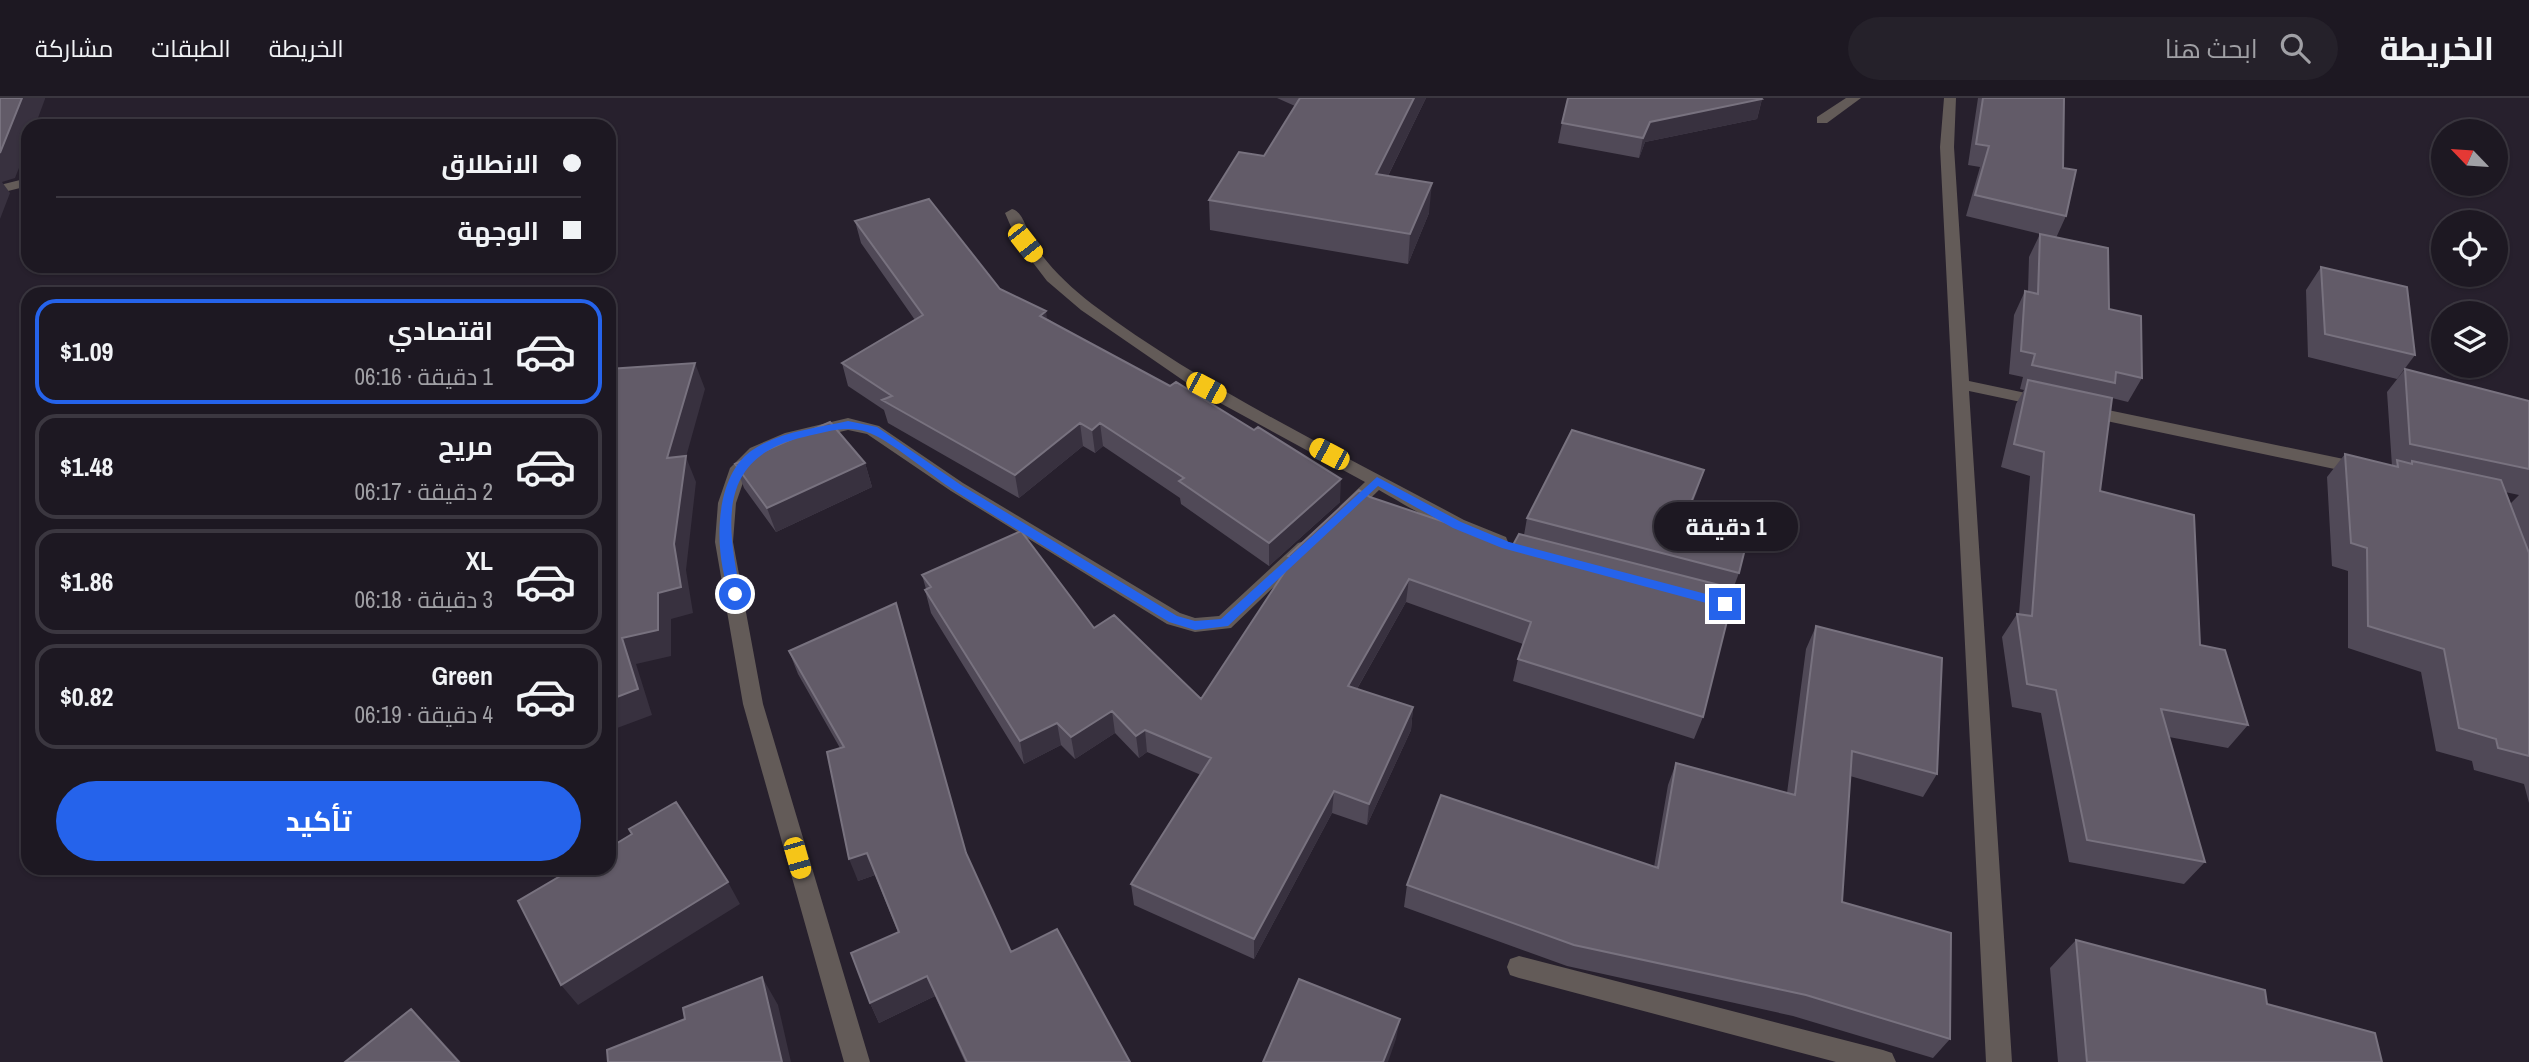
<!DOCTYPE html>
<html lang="ar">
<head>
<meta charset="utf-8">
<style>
  body { margin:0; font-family:"Archivo Narrow",Cairo,sans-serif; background:#25212a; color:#f1f3f6; direction:rtl; height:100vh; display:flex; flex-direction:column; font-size:26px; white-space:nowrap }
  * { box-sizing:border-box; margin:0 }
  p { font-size:23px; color:#a0a0a5 }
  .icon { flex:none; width:38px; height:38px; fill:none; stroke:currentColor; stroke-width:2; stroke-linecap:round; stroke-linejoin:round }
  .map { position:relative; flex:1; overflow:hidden; direction:ltr }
  .side { position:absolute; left:21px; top:189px; width:595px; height:588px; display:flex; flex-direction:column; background:#1d1822; border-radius:21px; box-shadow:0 2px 5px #0004,0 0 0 2px #3b3740; direction:rtl }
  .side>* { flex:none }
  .top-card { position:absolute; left:21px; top:21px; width:595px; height:154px; border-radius:21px; box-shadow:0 2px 5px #0004,0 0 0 2px #3b3740; direction:rtl; display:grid; align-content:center; height:154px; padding:0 35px; background:#1d1822 }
  .needle { width:46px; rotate:295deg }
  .tools { position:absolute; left:2431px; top:21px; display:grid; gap:14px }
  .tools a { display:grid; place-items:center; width:77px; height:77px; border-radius:50%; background:#1d1822; box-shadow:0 2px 5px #0004,0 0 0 2px #3b3740; font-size:35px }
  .end { position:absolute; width:32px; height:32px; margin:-16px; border:9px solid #2563eb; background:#fff; box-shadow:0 0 0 4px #fff }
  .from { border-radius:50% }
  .bubble { position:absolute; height:49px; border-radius:24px; background:#1d1822; box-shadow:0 2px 5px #0004,0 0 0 2px #3b3740; font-size:23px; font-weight:700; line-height:49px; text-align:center; direction:rtl }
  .car { position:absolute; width:21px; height:42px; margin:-21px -10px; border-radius:9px; box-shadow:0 0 5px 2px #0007; background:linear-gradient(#f5c518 24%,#345 0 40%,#f5c518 0 76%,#345 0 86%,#f5c518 0) }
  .top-card b { display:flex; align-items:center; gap:24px; height:66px; font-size:26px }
  .top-card b+b { border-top:2px solid #3b3740 }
  .top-card i { width:18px; height:18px; background:#f1f3f6 }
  ul { padding:12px 0 0; list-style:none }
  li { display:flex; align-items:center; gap:21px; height:105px; margin:0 14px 10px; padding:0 21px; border:4px solid #3b3740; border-radius:21px }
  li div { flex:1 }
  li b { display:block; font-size:26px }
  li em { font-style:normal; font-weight:700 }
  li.current { border-color:#2563eb }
  li>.icon { width:63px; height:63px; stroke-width:1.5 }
  .primary-button { display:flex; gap:14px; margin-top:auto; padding:14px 35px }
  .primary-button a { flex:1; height:80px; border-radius:42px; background:#2563eb; color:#fff; font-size:28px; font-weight:700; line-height:80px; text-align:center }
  header { display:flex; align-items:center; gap:42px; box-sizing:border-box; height:98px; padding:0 35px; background:#1d1822; border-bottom:2px solid #3b3740 }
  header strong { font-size:33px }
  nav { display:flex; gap:38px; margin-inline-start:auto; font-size:24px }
  .search { width:490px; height:63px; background:#25212a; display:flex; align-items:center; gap:18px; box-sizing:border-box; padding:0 24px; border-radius:38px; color:#a0a0a5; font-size:26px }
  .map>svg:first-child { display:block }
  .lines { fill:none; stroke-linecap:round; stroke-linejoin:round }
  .service { fill:#635b58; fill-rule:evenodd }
  .minor { fill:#635b58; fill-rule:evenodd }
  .wall { fill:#504957; fill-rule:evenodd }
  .shaded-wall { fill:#38313f }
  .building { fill:#625b68; stroke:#78727f; stroke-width:2 }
  .route { fill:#2563eb }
</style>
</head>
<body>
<header>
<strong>الخريطة</strong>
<div class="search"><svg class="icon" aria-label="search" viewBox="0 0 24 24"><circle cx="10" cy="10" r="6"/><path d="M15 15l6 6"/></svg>ابحث هنا</div>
<nav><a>الخريطة</a><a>الطبقات</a><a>مشاركة</a></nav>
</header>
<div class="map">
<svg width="2529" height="964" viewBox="0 0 2529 964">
  <rect width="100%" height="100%" fill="#27202d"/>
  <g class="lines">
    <path class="service" d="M1846,0H1861L1827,25H1817V19Z"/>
    <path class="minor" d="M1944,0H1956L1954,49L1969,283L2045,299L2053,304L2045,309L1969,293L2012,964H1986L1940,49Z
      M28,80V88L0,95V87Z
      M1012,111C1024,114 1027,135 1033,145C1049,169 1070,189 1092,206C1207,292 1338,354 1464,422L1506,439L1508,444L1506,449C1484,455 1402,405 1379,392L1352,418H1340L1337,413L1340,408L1365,384L1200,294L1081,212L1047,183L1018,145L1005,115Z
      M2084,307L2363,365L2372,371L2363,377L2078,317L2075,313L2078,309Z
      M848,320L879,328L963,385L1180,515L1195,520L1219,518L1298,445L1305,443L1314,450L1231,530L1195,534L1167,526L951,393L867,336L848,332L796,344L762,358L747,373L736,405L733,444L763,606L870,964H844L743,606L715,444L718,405L730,370L750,350L785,335Z
      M1519,858L1883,952L1892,955L1896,964H1836L1519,880L1510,877L1507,869L1510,861Z"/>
  </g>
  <path class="wall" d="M1277,0H1426L1388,78L1429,115L1408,166L1210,132L1209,102L1264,58L1295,8Z
    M1978,0H2064L2063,70L2066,118L2056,140L2109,211L2142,280L2128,304L2112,300L2100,393L2200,547L2248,627L2228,650L2169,639L2205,764L2184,786L2069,764L2041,615L2012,609L2002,539L2017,516H2019L2030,378L2001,369L2016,306L2024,292L2020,291L2023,279L2009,276L2014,217L2025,193L2028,194L2029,159L2040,136L2052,139L1966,118L1980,69L1968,67Z
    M1762,1L1757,21L1645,44L1639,60L1558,45L1562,25Z
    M855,123L1000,191L1340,404L1269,468L1181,406L1180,400L1103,348L1095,355L1083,348L1019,400L888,325L884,312L848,288L842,265L915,222L861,145Z
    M2321,169L2415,257L2397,281L2308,259L2306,192Z
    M2405,271L2529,303V705L2524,686L2474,672L2472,663L2436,653L2421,574L2348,550V473L2332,468L2327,379L2345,356L2392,368L2387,294ZM2505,394L2519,397L2510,406Z
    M865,365L872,389L776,434L744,390L735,366Z
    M1704,372L1688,416L1739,475L1733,491L1703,619L1694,641L1513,583L1518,561L1523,546L1406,504L1357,591L1413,609L1411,632L1367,727L1332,715L1254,861L1134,807L1131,786L1201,677L1147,654L1139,660L1115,635L1075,661L1061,647L1024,666L931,515L925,492L926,491L922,477L1094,530L1201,601L1288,469V458L1370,399L1513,447L1524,437L1527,420Z
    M1816,528L1937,676L1923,699L1850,678L1842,804L1950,941L1933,960L1793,918L1567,868L1404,809L1407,787L1654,769L1668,687L1676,665L1787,695L1806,551Z
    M789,553L967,757L1011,854L1130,964H965L935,898L879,925L870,905L898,834L875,777L858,783L840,650L798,576Z
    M2076,842L2267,906L2382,964H2058L2050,870Z"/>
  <path class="shaded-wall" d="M22,0H45V1L35,28H28V47L15,80L2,84L10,95L0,121V55Z
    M1414,0H1426L1374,106L1376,76Z
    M1762,1L1757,21L1645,44L1639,60L1643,40L1650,24Z
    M1432,85L1429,115L1408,166L1410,136Z
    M1046,213L1049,236L1040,218Z
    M695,265L705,291L686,359L696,384L686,472L693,515L671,521V558L636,566L652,617L609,633V602L622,540L658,495L674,446L667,360Z
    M1080,325L1083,348L1019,400L1015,377Z
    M1100,325L1103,348L1095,355L1092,332Z
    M865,365L872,389L776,434L767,410Z
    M1704,372L1697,394L1680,437L1687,415Z
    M1341,381L1340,404L1269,468V445Z
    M1409,481L1406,504L1346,610L1348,588Z
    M1413,609L1411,632L1367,727L1369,706Z
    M1112,613L1115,635L1075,661L1071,639Z
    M1057,625L1061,647L1024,666L1020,643Z
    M1145,632L1147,654L1139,660L1136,638Z
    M1334,693L1332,715L1254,861V841Z
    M867,755L875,777L858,783L849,761Z
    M728,784L740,806L578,907L561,887Z
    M927,878L935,898L879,925L870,905Z
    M762,879L778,907L791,964H782Z
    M411,911L431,931L461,964H459Z
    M1400,921L1396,941L1388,964H1383Z"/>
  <path class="building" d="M0,0H22L0,55Z
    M1300,0H1414L1376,76L1432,85L1410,136L1209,102L1239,54L1264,58Z
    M1568,0H1761L1762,1L1650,24L1643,40L1562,25Z
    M1983,0H2064L2063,70L2076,72L2066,118L1975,97L1989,48L1976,46Z
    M929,101L1000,191L1046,213L1040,218L1170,288L1176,284L1254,332L1258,329L1341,381L1269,445L1179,383L1184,380L1100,325L1092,332L1080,325L1015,377L882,302L892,298L842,265L923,217L855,123Z
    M2040,136L2108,150L2109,211L2141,218L2142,280L2116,274L2115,285L2032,267L2035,256L2021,253L2025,193L2038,196Z
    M2321,169L2407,189L2415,257L2325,236Z
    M695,265L667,360L686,358L674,446L681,489L658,495V532L622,540L638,591L609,602V271Z
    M2405,271L2529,303V371L2410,346Z
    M2028,282L2112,300L2100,393L2194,417L2200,547L2225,552L2248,627L2161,611L2205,764L2087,742L2056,592L2027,586L2017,516L2032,518L2044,354L2014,346Z
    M830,324L865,365L767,410L735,366Z
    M1572,332L1704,372L1687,415L1749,435L1739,475L1527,420Z
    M2345,356L2398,369L2397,362L2412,366V363L2501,382L2529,455V658L2498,650L2496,641L2459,630L2444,551L2368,528L2367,450L2351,445Z
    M1359,392L1370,399L1513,447L1519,436L1735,491L1703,619L1518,561L1531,524L1409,481L1348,588L1413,609L1369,706L1334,693L1254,841L1131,786L1211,660L1145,632L1136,638L1112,613L1071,639L1057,625L1020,643L925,492L931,489L922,477L1021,433L1094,530L1114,517L1201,601L1293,461L1288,458Z
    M896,505L966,755L1011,854L1057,831L1130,964H967L927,878L870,905L851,855L899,834L867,755L849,761L827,654L844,649L789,553Z
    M1816,528L1942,560L1937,676L1852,653L1842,804L1951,835L1950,941L1806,897L1574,847L1407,787L1441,697L1658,770L1676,665L1795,697Z
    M676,704L728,784L561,887L518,803L574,770H609V750L632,736L629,731Z
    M2076,842L2265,892L2267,906L2375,935L2382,964H2087Z
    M762,879L782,964H608L607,952L685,921L683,910Z
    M1299,881L1400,921L1383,964H1263Z
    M411,911L459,964H345Z"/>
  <path class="route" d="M848,323L877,329L961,387L1177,518L1195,523L1221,521L1377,379L1461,424L1509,444L1725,501L1730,506L1725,510L1502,450L1453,430L1378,388L1228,528L1195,532L1169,524C1098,481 1026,438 955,393C933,379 889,341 867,334C846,327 826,334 804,339C717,359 726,425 741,496L731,499C714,459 712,381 751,353C777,334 817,330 848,323Z"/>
</svg>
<div class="tools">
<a><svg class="needle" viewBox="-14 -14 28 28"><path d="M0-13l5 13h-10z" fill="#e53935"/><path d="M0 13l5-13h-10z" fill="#a0a0a5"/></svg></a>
<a><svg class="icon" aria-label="locate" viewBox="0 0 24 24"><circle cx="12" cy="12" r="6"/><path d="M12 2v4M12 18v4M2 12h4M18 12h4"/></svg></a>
<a><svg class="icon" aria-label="layers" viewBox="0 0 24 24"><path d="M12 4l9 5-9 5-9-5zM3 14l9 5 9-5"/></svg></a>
</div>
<i class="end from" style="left:735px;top:496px"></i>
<i class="end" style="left:1725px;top:506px"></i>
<div class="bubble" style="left:1654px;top:404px;width:144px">1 دقيقة</div>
<i class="car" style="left:1025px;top:145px;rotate:142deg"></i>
<i class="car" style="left:1206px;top:290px;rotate:118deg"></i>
<i class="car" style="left:1329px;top:356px;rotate:298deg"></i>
<i class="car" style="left:797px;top:760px;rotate:164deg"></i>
<div class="top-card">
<b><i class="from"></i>الانطلاق</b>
<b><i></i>الوجهة</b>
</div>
<section class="side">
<ul>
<li class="current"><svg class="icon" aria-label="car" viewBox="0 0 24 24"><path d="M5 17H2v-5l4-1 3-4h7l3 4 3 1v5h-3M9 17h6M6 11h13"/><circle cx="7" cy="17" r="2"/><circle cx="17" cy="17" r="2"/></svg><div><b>اقتصادي</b><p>1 دقيقة · 06:16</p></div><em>$1.09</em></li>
<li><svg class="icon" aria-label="car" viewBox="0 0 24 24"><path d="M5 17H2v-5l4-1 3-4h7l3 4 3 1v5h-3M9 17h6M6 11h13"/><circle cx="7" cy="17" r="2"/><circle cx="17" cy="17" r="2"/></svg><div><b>مريح</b><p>2 دقيقة · 06:17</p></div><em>$1.48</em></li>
<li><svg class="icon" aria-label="car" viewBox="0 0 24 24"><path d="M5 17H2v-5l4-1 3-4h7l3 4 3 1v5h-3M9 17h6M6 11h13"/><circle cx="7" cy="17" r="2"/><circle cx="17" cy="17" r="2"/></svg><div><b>XL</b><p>3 دقيقة · 06:18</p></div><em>$1.86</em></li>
<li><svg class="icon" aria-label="car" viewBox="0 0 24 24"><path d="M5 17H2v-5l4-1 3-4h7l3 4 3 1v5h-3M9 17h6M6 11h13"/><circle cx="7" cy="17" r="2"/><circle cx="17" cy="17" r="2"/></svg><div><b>Green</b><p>4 دقيقة · 06:19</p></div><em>$0.82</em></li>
</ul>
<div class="primary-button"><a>تأكيد</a></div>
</section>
</div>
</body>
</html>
